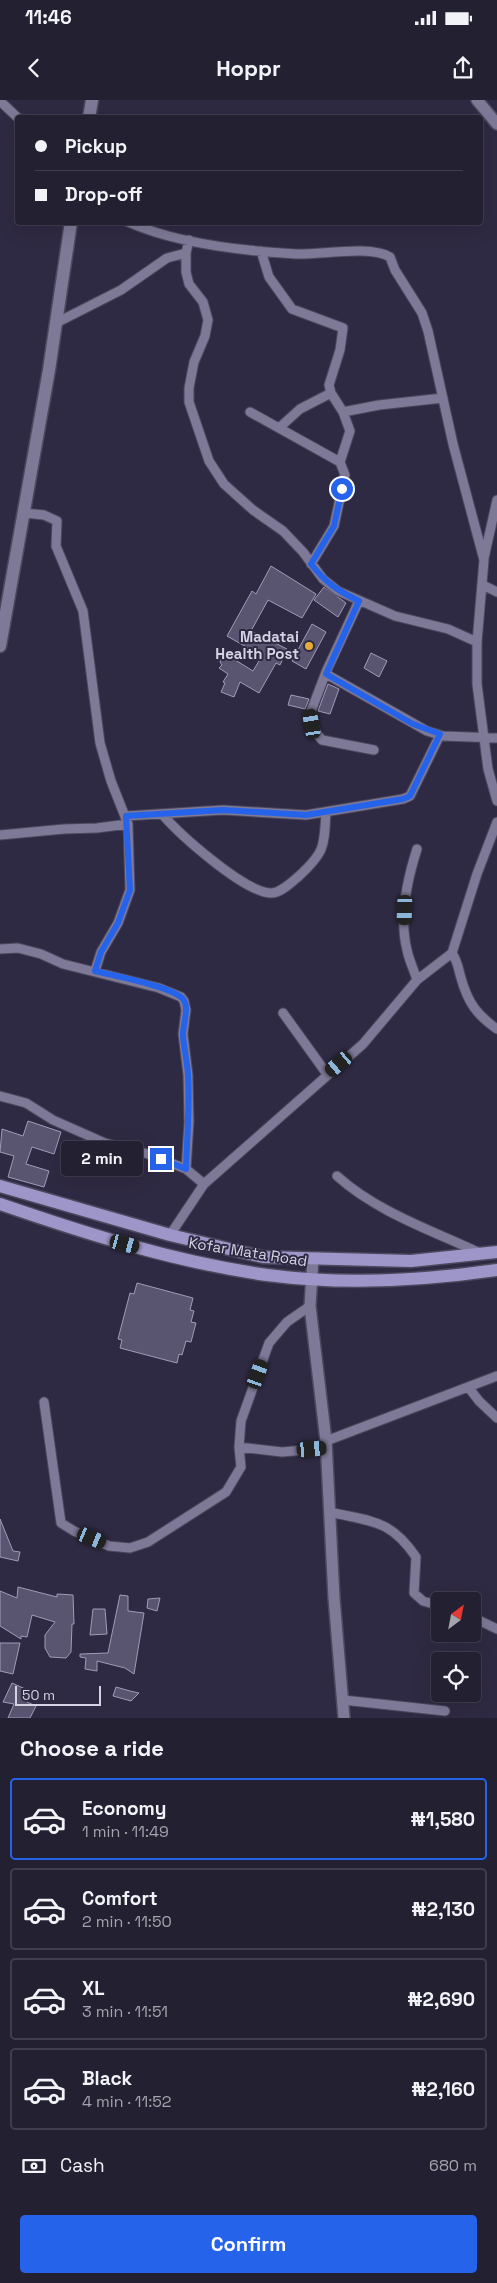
<!DOCTYPE html>
<html lang="en">
<head>
<meta charset="utf-8">
<style>
  body { margin:0; font-family:"Space Grotesk",sans-serif; background:#2b283a; color:#f1f3f6; height:100vh; display:flex; flex-direction:column; font-size:19px; white-space:nowrap }
  * { box-sizing:border-box; margin:0 }
  p { font-size:16px; color:#a3a3ac }
  .icon { flex:none; width:28px; height:28px; fill:none; stroke:currentColor; stroke-width:2; stroke-linecap:round; stroke-linejoin:round }
  .map { position:relative; height:1618px; overflow:hidden }
  .side { display:flex; flex-direction:column; background:#232032; flex:1 }
  .side>* { flex:none }
  .guide { position:absolute; left:15px; top:15px; width:468px; height:110px; border-radius:5px; box-shadow:0 5px 20px #0002,0 0 0 1px #403e4d; display:grid; align-content:center; height:110px; padding:0 20px; background:#232032 }
  .needle { width:32px; rotate:32deg }
  .controls { position:absolute; left:431px; top:1492px; display:grid; gap:10px }
  .controls a { display:grid; place-items:center; width:50px; height:50px; border-radius:5px; background:#232032; box-shadow:0 5px 20px #0002,0 0 0 1px #403e4d; font-size:25px }
  .scale { position:absolute; left:15px; bottom:12px; width:86px; box-sizing:border-box; padding-left:5px; border:2px solid #d5d3e3; border-top:0; font-size:14px; line-height:18px; white-space:nowrap; color:#d5d3e3; -webkit-text-stroke:4px #2f2a43; paint-order:stroke }
  .end { position:absolute; width:22px; height:22px; margin:-11px; border:6px solid #2563eb; background:#fff; box-shadow:0 0 0 2px #fff }
  .from { border-radius:50% }
  .bubble { position:absolute; height:35px; border-radius:5px; background:#232032; box-shadow:0 5px 20px #0002,0 0 0 1px #403e4d; font-size:16px; font-weight:700; line-height:35px; text-align:center }
  .car { position:absolute; width:15px; height:30px; margin:-15px -8px; border-radius:6px; box-shadow:0 0 4px 1px #0007; background:linear-gradient(#222 24%,#8ab4d8 0 40%,#222 0 76%,#8ab4d8 0 86%,#222 0) }
  .guide b { display:flex; align-items:center; gap:18px; height:48px; font-size:19px }
  .guide b+b { border-top:1px solid #403e4d }
  .guide i { width:12px; height:12px; background:#f1f3f6 }
  ul { padding:0; list-style:none }
  li { display:flex; align-items:center; gap:15px; height:82px; margin:0 10px 8px; padding:0 10px; border:2px solid #403e4d; border-radius:5px }
  li div { flex:1 }
  li b { display:block; font-size:19px }
  li em { font-style:normal; font-weight:700 }
  li.active { border-color:#2563eb }
  li>.icon { width:45px; height:45px; stroke-width:1.5 }
  h2 { padding:0 20px; font-size:22px; line-height:60px }
  .pay { display:flex; align-items:center; gap:12px; height:55px; padding:0 20px; font-size:19px }
  .pay p { margin-inline-start:auto }
  .button { display:flex; gap:10px; margin-top:auto; padding:10px 20px }
  .button a { flex:1; height:58px; border-radius:5px; background:#2563eb; color:#fff; font-size:20px; font-weight:700; line-height:58px; text-align:center }
  .status { display:flex; justify-content:space-between; align-items:center; height:35px; padding:0 25px; background:#232032; direction:ltr }
  .status svg { height:14px; fill:currentColor }
  header { display:flex; justify-content:space-between; align-items:center; height:65px; padding:0 20px; background:#232032; font-size:22px; font-weight:700 }
  .map>svg:first-child { display:block }
  .building { fill:#595470; stroke:#9f9bb9 }
  .lines { fill:none; stroke-linecap:round; stroke-linejoin:round }
  .minor-casing { stroke:#4c485d; stroke-width:11 }
  .tertiary-casing { stroke:#4c485d; stroke-width:14 }
  .secondary-casing { stroke:#4c485d; stroke-width:15 }
  .primary-casing { stroke:#4c485d; stroke-width:15 }
  .minor { stroke:#7e7997; stroke-width:9 }
  .tertiary { stroke:#7e7997; stroke-width:11 }
  .secondary { stroke:#7e7997; stroke-width:12 }
  .primary { stroke:#9e95c8; stroke-width:12 }
  .route { stroke:#2563eb; stroke-width:6 }
  .poi-dot { fill:#e5ad35; stroke:#2f2a43; stroke-width:2 }
  .labels { text-anchor:middle; stroke-width:4; stroke-linejoin:round; paint-order:stroke }
  .poi-label { font-size:15px; font-weight:bold; fill:#d5d3e3; stroke:#2f2a43; text-anchor:end }
  .street-label { font-size:15px; fill:#d5d3e3; stroke:#2f2a43 }
</style>
</head>
<body>
<div class="status"><b>11:46</b><svg viewBox="0 0 49 12"><path d="M0 12V9h3v3zM5 12V6h3v6zM10 12V3h3v9zM15 12V0h3v12zM26 1h20v11H26zM47 4h2v5h-2z"/></svg></div>
<header><svg class="icon" aria-label="back" viewBox="0 0 24 24"><path d="M15 5l-7 7 7 7"/></svg>Hoppr<svg class="icon" aria-label="share" viewBox="0 0 24 24"><path d="M12 15V3M7 8l5-5 5 5M5 13v7h14v-7"/></svg></header>
<div class="map">
<svg width="497" height="1618" viewBox="0 0 497 1618">
  <rect width="100%" height="100%" fill="#2f2a43"/>
  <path class="building" d="M271,466L316,494L302,518L268,500L251,531L287,549L280,565L276,563L259,593L240,582L234,597L221,592L225,583L223,582L228,574L219,568L222,565L220,562L224,553L253,571L262,556L227,536L252,491L256,494Z
    M324,487L346,503L338,517L314,500Z
    M312,524L326,532L306,569L292,561Z
    M371,553L387,561L379,577L364,568Z
    M328,584L339,589L330,614L318,611Z
    M291,595L309,599L305,609L288,605Z
    M28,1021L61,1032L54,1054L32,1047L26,1064L49,1071L44,1087L8,1077L14,1056L0,1052L2,1029L23,1036Z
    M137,1183L193,1198L190,1210L194,1211L191,1222L196,1223L191,1242L186,1241L182,1255L179,1254L177,1263L120,1248L122,1240L118,1239L130,1193L134,1194Z
    M0,1419L13,1451L20,1452L18,1461L0,1457Z
    M18,1487L57,1497V1494L73,1495L74,1524H72L71,1552L66,1558L50,1557L45,1548V1535L55,1522L32,1515L27,1537L21,1536V1539L0,1526V1491L17,1498Z
    M120,1495L128,1496V1511L144,1513L134,1574L125,1568L97,1561V1571L85,1569L86,1558L80,1557V1554L108,1553Z
    M160,1498L157,1511L147,1508L148,1499Z
    M93,1509H105L107,1534L90,1535Z
    M0,1543H20L13,1574L0,1571Z
    M12,1583L32,1592L27,1602L36,1606L30,1618H8L14,1604L3,1602Z
    M116,1587L130,1591L139,1593L131,1601L113,1596Z"/>
  <g class="lines">
    <g class="minor-casing">
      <path id="minor" d="M0,1L18,18
        M128,122C175,143 244,151 296,154C320,155 370,145 390,157L395,170L422,213L428,231L453,344L484,460L477,542V584L488,669L497,701
        M189,140L186,153V172L189,184L203,202L208,220L205,236L194,262L189,288V302L209,361L224,384L253,410L283,431L303,452L323,479L338,491L395,516L448,529L477,542
        M261,151L269,177L292,209L343,228L340,250L329,285L331,293L343,312L350,331L340,362L345,375L334,426L311,464
        M56,223L121,190L167,158L186,153
        M250,312L340,362
        M343,312L379,305L443,298
        M279,328L300,309L331,293
        M24,413L44,415L57,421L56,446L83,511L100,643L111,681L128,724L130,790L118,823L101,852L95,871
        M484,458L497,400
        M483,485L497,492
        M359,501L326,572L310,614L316,633L322,640L374,650
        M326,574L427,631L443,636L497,638
        M162,714C180,735 243,791 270,793C280,794 292,782 299,776C325,752 324,747 326,712
        M126,716L223,710L306,715L403,699L410,696L440,635
        M0,735L64,729L97,728L128,724
        M417,749C407,780 399,818 407,850C409,860 414,870 417,880
        M0,849L18,848L41,854L63,864L159,888L181,897L184,901L186,910L183,934L188,975L189,1022L186,1069
        M452,853C458,862 458,868 461,878C468,903 477,915 497,929
        M283,913L327,974
        M0,996L26,1003L53,1020L105,1043L148,1054L186,1069L204,1084
        M337,1076C377,1112 431,1130 480,1153
        M170,1135L204,1084L363,944L417,880L452,853L477,774L497,722
        M310,1206L287,1222L269,1243L241,1321L239,1347L282,1352L327,1348
        M469,1288L479,1301L497,1318
        M44,1302L61,1423L74,1431L109,1446L130,1448L148,1442L226,1392L241,1367L239,1347
        M326,1341L497,1276
        M330,1412C372,1422 390,1419 416,1457L414,1493L423,1501L440,1506
        M472,1517L497,1529
        M343,1600L445,1611"/>
    </g>
    <g class="tertiary-casing">
      <path id="tertiary" d="M477,0L497,24
        M313,1159L310,1206L326,1341L334,1498L344,1618"/>
    </g>
    <g class="secondary-casing">
      <path id="secondary" d="M89,18L92,0
        M0,546L49,270L71,122"/>
    </g>
    <g class="primary-casing">
      <path id="primary" d="M0,1086L170,1135L263,1157L411,1161L497,1152
        M0,1104C87,1134 175,1162 267,1175C343,1185 421,1181 497,1170"/>
    </g>
    <use href="#minor" class="minor"/>
    <use href="#tertiary" class="tertiary"/>
    <use href="#secondary" class="secondary"/>
    <use href="#primary" class="primary"/>
  </g>
  <g class="lines">
    <path class="route" d="M161,1059L186,1069C187,1037 190,1005 188,974C187,961 184,948 183,936C182,926 191,906 182,898C169,886 115,876 95,871L101,852L118,823L130,790L126,716L223,710L306,715L403,699L410,696L440,634L413,624L326,574L359,501C338,491 325,482 311,464L334,426L342,389"/>
  </g>
  <circle class="poi-dot" cx="309" cy="546" r="5"/>
  <g class="labels">
    <g class="poi-label">
      <text x="299" y="542">Madatai<tspan x="299" dy="17">Health Post</tspan></text>
    </g>
    <g class="street-label">
      <text transform="translate(248 1152) rotate(9)" y="5">Kofar Mata Road</text>
    </g>
  </g>
</svg>
<div class="controls">
<a><svg class="needle" viewBox="-14 -14 28 28"><path d="M0-13l5 13h-10z" fill="#e53935"/><path d="M0 13l5-13h-10z" fill="#a3a3ac"/></svg></a>
<a><svg class="icon" aria-label="locate" viewBox="0 0 24 24"><circle cx="12" cy="12" r="6"/><path d="M12 2v4M12 18v4M2 12h4M18 12h4"/></svg></a>
</div>
<div class="scale">50 m</div>
<i class="end from" style="left:342px;top:389px"></i>
<i class="end" style="left:161px;top:1059px"></i>
<div class="bubble" style="left:61px;top:1041px;width:82px">2 min</div>
<i class="car" style="left:312px;top:624px;rotate:350deg"></i>
<i class="car" style="left:405px;top:810px;rotate:182deg"></i>
<i class="car" style="left:339px;top:964px;rotate:230deg"></i>
<i class="car" style="left:125px;top:1144px;rotate:105deg"></i>
<i class="car" style="left:258px;top:1274px;rotate:20deg"></i>
<i class="car" style="left:312px;top:1349px;rotate:85deg"></i>
<i class="car" style="left:92px;top:1438px;rotate:112deg"></i>
<div class="guide">
<b><i class="from"></i>Pickup</b>
<b><i></i>Drop-off</b>
</div>
</div>
<section class="side">
<h2>Choose a ride</h2>
<ul>
<li class="active"><svg class="icon" aria-label="car" viewBox="0 0 24 24"><path d="M5 17H2v-5l4-1 3-4h7l3 4 3 1v5h-3M9 17h6M6 11h13"/><circle cx="7" cy="17" r="2"/><circle cx="17" cy="17" r="2"/></svg><div><b>Economy</b><p>1 min · 11:49</p></div><em>₦1,580</em></li>
<li><svg class="icon" aria-label="car" viewBox="0 0 24 24"><path d="M5 17H2v-5l4-1 3-4h7l3 4 3 1v5h-3M9 17h6M6 11h13"/><circle cx="7" cy="17" r="2"/><circle cx="17" cy="17" r="2"/></svg><div><b>Comfort</b><p>2 min · 11:50</p></div><em>₦2,130</em></li>
<li><svg class="icon" aria-label="car" viewBox="0 0 24 24"><path d="M5 17H2v-5l4-1 3-4h7l3 4 3 1v5h-3M9 17h6M6 11h13"/><circle cx="7" cy="17" r="2"/><circle cx="17" cy="17" r="2"/></svg><div><b>XL</b><p>3 min · 11:51</p></div><em>₦2,690</em></li>
<li><svg class="icon" aria-label="car" viewBox="0 0 24 24"><path d="M5 17H2v-5l4-1 3-4h7l3 4 3 1v5h-3M9 17h6M6 11h13"/><circle cx="7" cy="17" r="2"/><circle cx="17" cy="17" r="2"/></svg><div><b>Black</b><p>4 min · 11:52</p></div><em>₦2,160</em></li>
</ul>
<div class="pay"><svg class="icon" aria-label="cash" viewBox="0 0 24 24"><path d="M3 7h18v10H3z"/><circle cx="12" cy="12" r="2"/></svg>Cash<p>680 m</p></div>
<div class="button"><a>Confirm</a></div>
</section>
</body>
</html>
